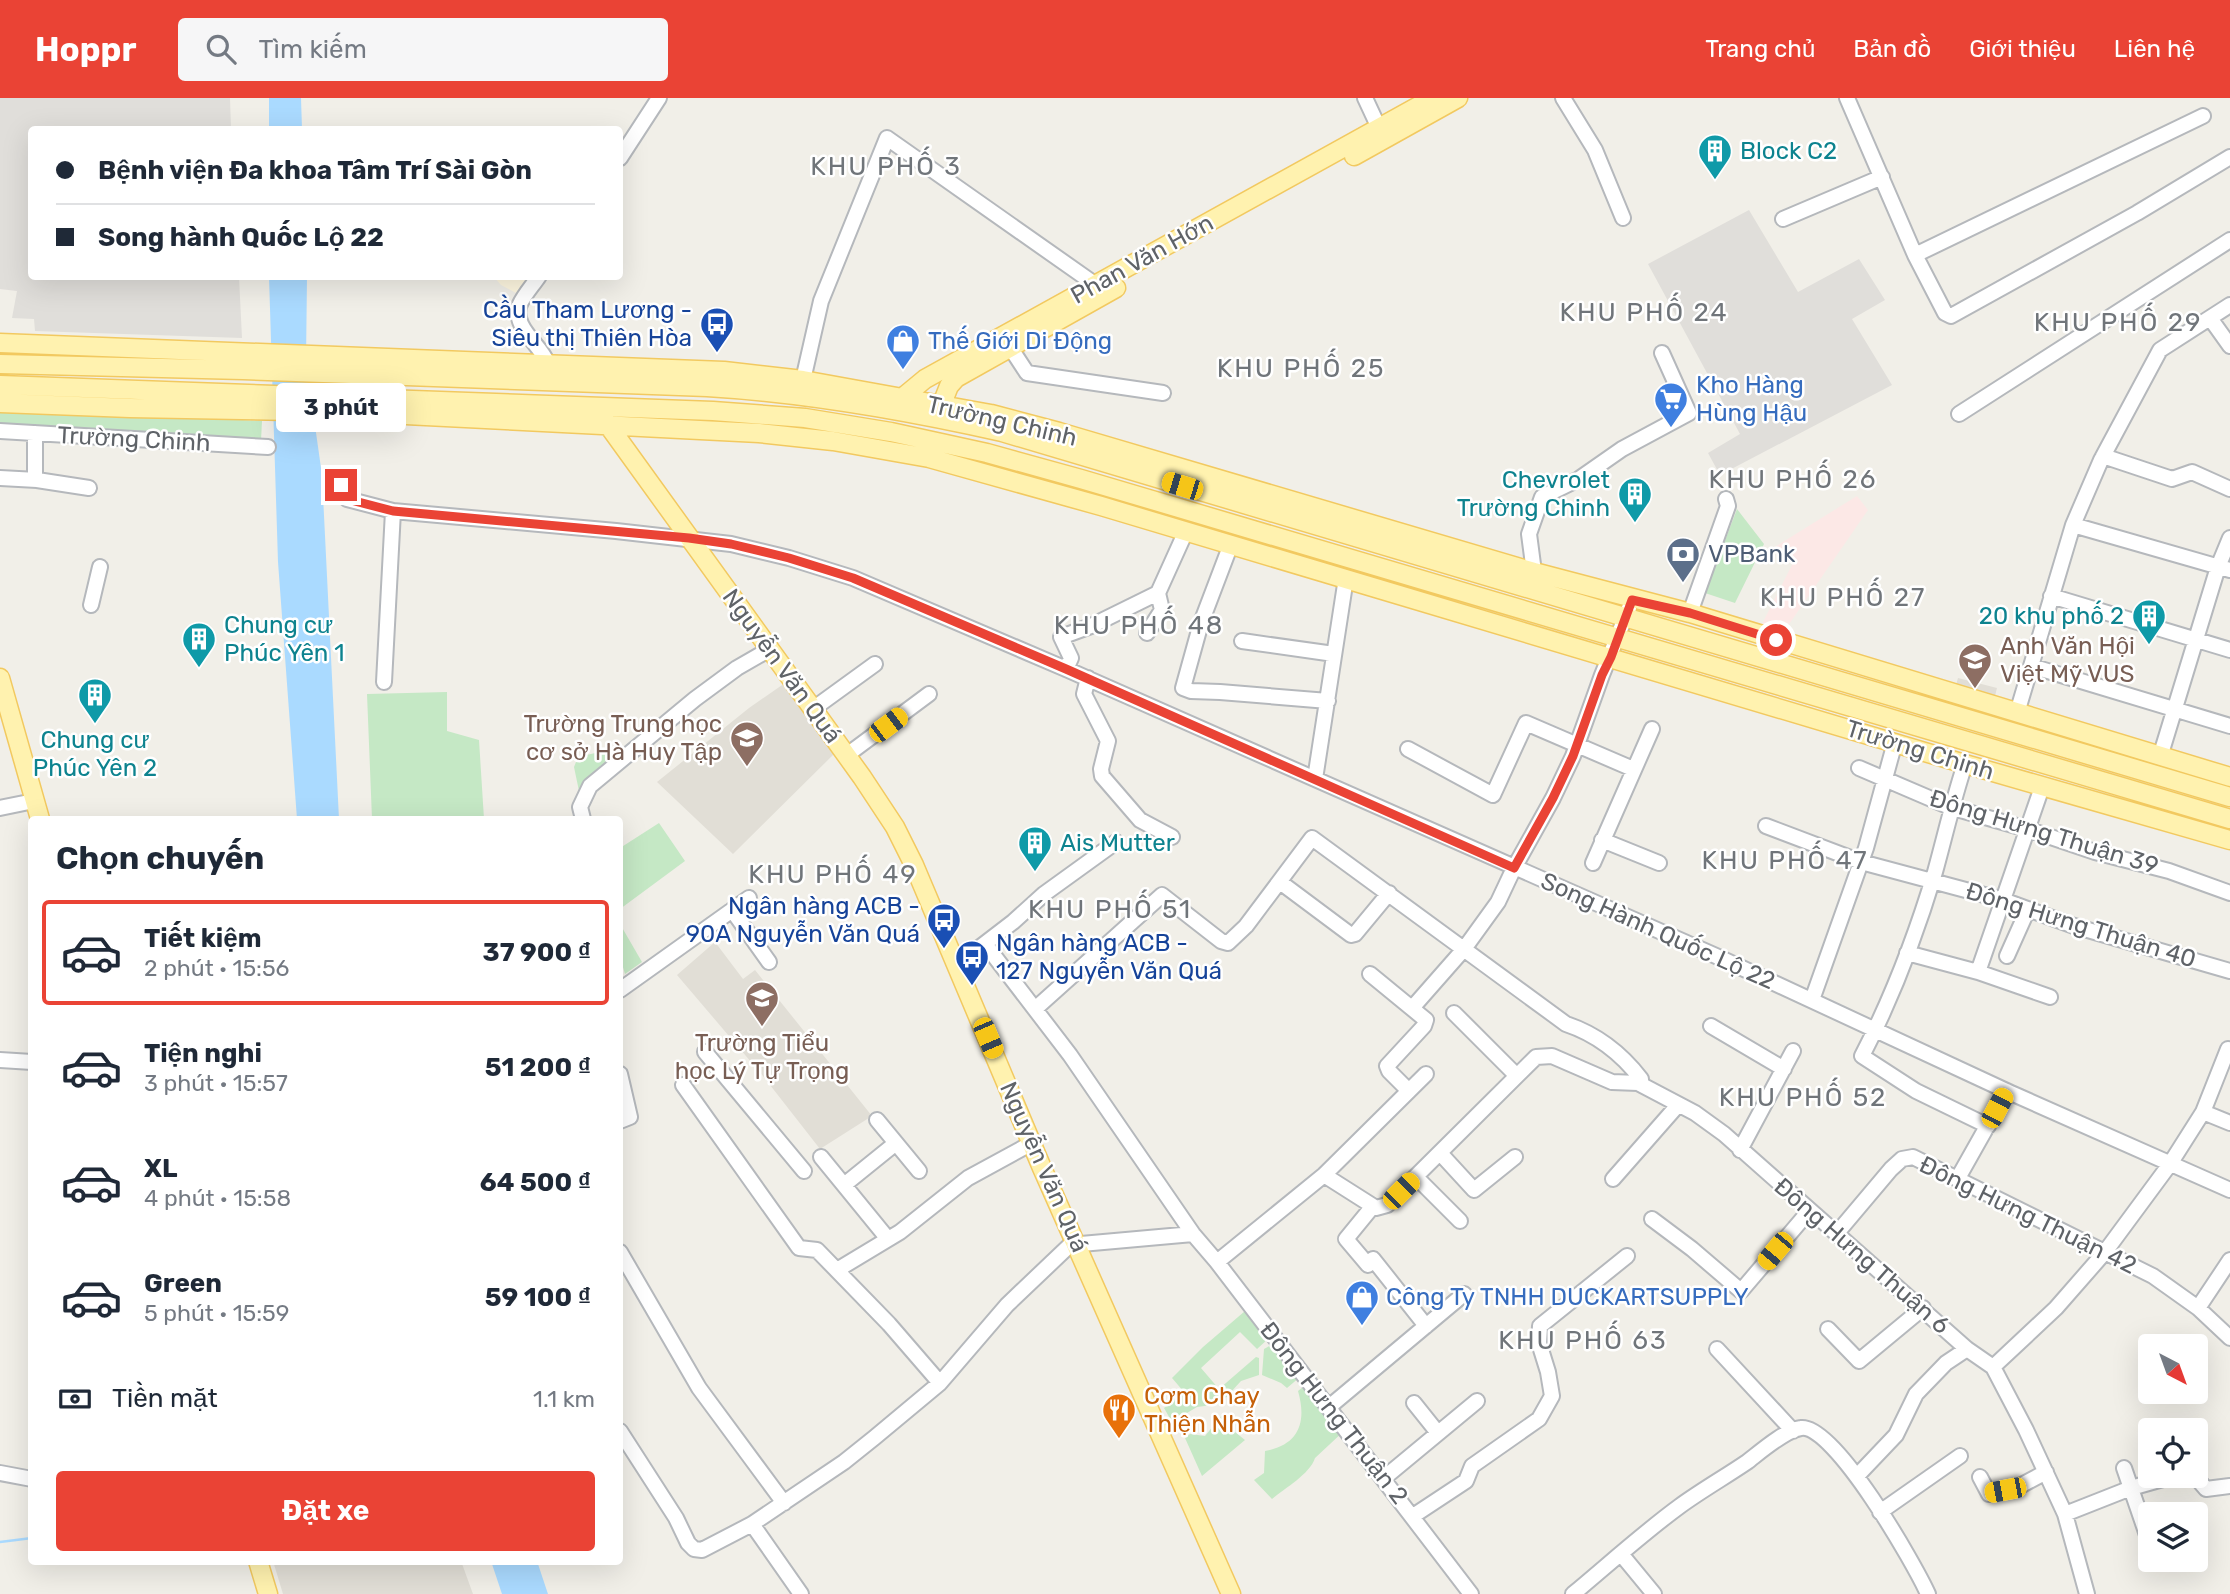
<!DOCTYPE html>
<html lang="vi">
<head>
<meta charset="utf-8">
<style>
  body { margin:0; font-family:Rubik,sans-serif; background:#f6f6f7; color:#1f2937; height:100vh; display:flex; flex-direction:column; font-size:26px; white-space:nowrap }
  * { box-sizing:border-box; margin:0 }
  p { font-size:23px; color:#747a83 }
  .icon { flex:none; width:38px; height:38px; fill:none; stroke:currentColor; stroke-width:2; stroke-linecap:round; stroke-linejoin:round }
  .map { position:relative; flex:1; overflow:hidden }
  .panel { position:absolute; left:28px; top:718px; width:595px; height:749px; display:flex; flex-direction:column; background:#fff; border-radius:7px; box-shadow:0 7px 28px #0002 }
  .panel>* { flex:none }
  .hud { position:absolute; left:28px; top:28px; width:595px; height:154px; border-radius:7px; box-shadow:0 7px 28px #0002; display:grid; align-content:center; height:154px; padding:0 28px; background:#fff }
  .needle { width:46px; rotate:139deg }
  .tools { position:absolute; left:2138px; top:1236px; display:grid; gap:14px }
  .tools a { display:grid; place-items:center; width:70px; height:70px; border-radius:7px; background:#fff; box-shadow:0 7px 28px #0002; font-size:35px }
  .end { position:absolute; width:32px; height:32px; margin:-16px; border:9px solid #ea4335; background:#fff; box-shadow:0 0 0 4px #fff }
  .from { border-radius:50% }
  .bubble { position:absolute; height:49px; border-radius:7px; background:#fff; box-shadow:0 7px 28px #0002; font-size:23px; font-weight:700; line-height:49px; text-align:center }
  .car { position:absolute; width:21px; height:42px; margin:-21px -10px; border-radius:9px; box-shadow:0 0 5px 2px #0007; background:linear-gradient(#f5c518 24%,#345 0 40%,#f5c518 0 76%,#345 0 86%,#f5c518 0) }
  .hud b { display:flex; align-items:center; gap:24px; height:66px; font-size:26px }
  .hud b+b { border-top:2px solid #e0e1e3 }
  .hud i { width:18px; height:18px; background:#1f2937 }
  ul { padding:0; list-style:none }
  li { display:flex; align-items:center; gap:21px; height:105px; margin:0 14px 10px; padding:0 14px; border:4px solid transparent; border-radius:7px }
  li div { flex:1 }
  li b { display:block; font-size:26px }
  li em { font-style:normal; font-weight:700 }
  li.on { border-color:#ea4335 }
  li>.icon { width:63px; height:63px; stroke-width:1.5 }
  h2 { padding:0 28px; font-size:32px; line-height:84px }
  .pay { display:flex; align-items:center; gap:18px; height:77px; padding:0 28px; font-size:26px }
  .pay p { margin-inline-start:auto }
  .cta { display:flex; gap:14px; margin-top:auto; padding:14px 28px }
  .cta a { flex:1; height:80px; border-radius:7px; background:#ea4335; color:#fff; font-size:28px; font-weight:700; line-height:80px; text-align:center }
  header { display:flex; align-items:center; gap:42px; box-sizing:border-box; height:98px; padding:0 35px; background:#ea4335; color:#fff }
  header strong { font-size:33px }
  nav { display:flex; gap:38px; margin-inline-start:auto; font-size:24px }
  .search { width:490px; height:63px; background:#f6f6f7; display:flex; align-items:center; gap:18px; box-sizing:border-box; padding:0 24px; border-radius:7px; color:#747a83; font-size:26px }
  .map>svg:first-child { display:block }
  .commercial { fill:#fef7e0 }
  .industrial { fill:#e0deda }
  .education { fill:#e1ded6 }
  .medical { fill:#fce8e6 }
  .green { fill:#c5e8c5 }
  .water { fill:#aadaff }
  .lines { fill:none; stroke-linecap:round; stroke-linejoin:round }
  .stream { stroke:#aadaff; stroke-width:2.5 }
  .minor-casing { stroke:#b5b8bc; stroke-width:18 }
  .major-casing { stroke:#f2c960; stroke-width:21 }
  .minor { stroke:#fff; stroke-width:14 }
  .major { stroke:#fff2af; stroke-width:18 }
  .route { stroke:#ea4335; stroke-width:9 }
  .labels { text-anchor:middle; stroke-width:5; stroke-linejoin:round; paint-order:stroke }
  .culture-label { font-size:24px; fill:#0d838f; stroke:#fff; text-anchor:start }
  .street-label { font-size:24px; fill:#5f6368; stroke:#fff }
  .transit-label { font-size:24px; fill:#164399; stroke:#fff; text-anchor:end }
  .shop-label { font-size:24px; fill:#366cbe; stroke:#fff; text-anchor:start }
  .service-label { font-size:24px; fill:#4e5e75; stroke:#fff; text-anchor:start }
  .education-label { font-size:24px; fill:#785e54; stroke:#fff; text-anchor:start }
  .food-label { font-size:24px; fill:#c56008; stroke:#fff; text-anchor:start }
  .neighbourhood-label { font-size:26px; letter-spacing:2px; fill:#70757a; stroke:#fff }
</style>
</head>
<body>
<header>
<strong>Hoppr</strong>
<div class="search"><svg class="icon" aria-label="search" viewBox="0 0 24 24"><circle cx="10" cy="10" r="6"/><path d="M15 15l6 6"/></svg>Tìm kiếm</div>
<nav><a>Trang chủ</a><a>Bản đồ</a><a>Giới thiệu</a><a>Liên hệ</a></nav>
</header>
<div class="map">
<svg width="2230" height="1496" viewBox="0 0 2230 1496">
  <rect width="100%" height="100%" fill="#f1efe8"/>
  <path class="commercial" d="M494,179L495,178L536,179L522,198L501,187Z"/>
  <path class="industrial" d="M0,0H230L231,31L32,32V178L239,179L242,240L35,233L34,221L12,220L17,193L0,191Z
    M1749,112L1798,194L1859,161L1885,202L1852,221L1892,287L1720,377L1708,355L1740,336L1648,166Z"/>
  <path class="education" d="M1958,580L1997,590L1994,602L1954,594Z
    M785,585L834,656L733,756L657,684L749,610Z
    M715,844L743,881L755,872L872,1018L820,1051L763,978L677,877Z
    M273,1463H461L473,1496H283Z"/>
  <path class="medical" d="M1857,398L1868,412L1783,535L1760,530L1794,463L1773,450Z"/>
  <path class="green" d="M0,309L262,323L261,343L0,327Z
    M1737,411L1764,446L1735,505L1705,495Z
    M447,594V633L479,642L484,721H372L367,596Z
    M608,652L613,658L594,674L579,693L574,669L578,659Z
    M659,725L685,763L620,811V750Z
    M620,826L642,864L625,876L620,859Z
    M1245,1213L1268,1241L1257,1251L1240,1234L1201,1270L1219,1291L1256,1259L1259,1260V1277L1241,1283L1220,1306L1197,1309L1172,1324L1164,1310L1184,1294L1172,1280L1203,1249Z
    M1273,1246L1300,1279L1287,1290L1281,1285L1262,1277L1264,1251Z
    M1308,1285L1344,1333L1315,1360C1310,1376 1285,1390 1272,1401L1254,1382L1264,1375L1265,1353C1299,1347 1307,1324 1298,1293Z
    M1223,1316H1227L1230,1330L1245,1342L1202,1378L1185,1340L1190,1336L1205,1338Z"/>
  <path class="water" d="M269,0H301L302,31H269Z
    M269,179H307L306,264L322,377L339,721H297L278,464Z
    M491,1463H537L548,1496H502Z"/>
  <g class="lines">
    <path class="stream" d="M0,1444L32,1440"/>
    <g class="minor-casing">
      <path id="minor" d="M1365,0L1379,30
        M1563,0L1595,52L1623,120
        M1847,0L1915,157L1945,215L1951,218L2137,115L2230,59
        M620,60L659,0
        M1783,121L1882,79
        M1915,157L2203,18
        M539,178C533,187 524,197 520,206C511,228 540,246 547,264
        M2210,220L2230,248
        M1010,249L1027,275L1163,295
        M803,282L821,203L887,40L1096,187
        M1959,316L2230,142
        M0,333L268,349
        M35,335V377L37,382L89,390
        M2103,358L2172,381L2192,374L2230,391
        M0,380L37,382
        M341,388L342,396L347,401L393,413L616,433L731,446L789,460L853,480L1066,571L1716,858L2011,995L2230,1092
        M2073,427L2230,472
        M1231,446L1201,525L1183,590L1191,593L1220,594L1328,603
        M1534,474L1529,436L1542,399L1579,381L1622,351L1689,315L1662,255
        M2051,498L2230,552
        M91,507L100,469
        M1690,515L1728,408L1726,401
        M1147,535L1162,512L1158,495L1186,433
        M1242,543L1334,556
        M2031,568L2230,628
        M1066,571L1071,560L1061,539L1091,528L1158,495
        M1088,580L1084,596L1108,643L1101,671L1102,678L1140,722L1172,739
        M384,584L393,413
        M813,611L875,566
        M2017,615L2073,427L2101,362L2160,252L2230,207
        M1408,651L1493,697L1526,625L1633,671
        M847,657L929,596
        M2160,659L2218,469L2230,440
        M1965,666C1953,702 1945,738 1935,774C1916,837 1892,900 1862,958L1916,993L1988,1028
        M1859,670L1950,709L2027,731L2095,754L2169,773L2230,795
        M1315,681L1346,480
        M0,710L34,703
        M583,721L580,709L590,688L695,601L737,570L770,551
        M1766,728L1861,764L2003,802L2074,828L2230,873
        M1602,742L1659,765
        M1593,765L1652,631
        M1280,784L1351,837L1355,836L1389,795
        M732,812L769,864
        M985,846L1070,957L1193,1136L1217,1164L1471,1496
        M1907,855L1978,874L2050,899
        M2007,858L2028,811
        M957,867L1013,824L1044,796L1116,744
        M1978,874L2042,689
        M1370,876L1426,922L1424,928L1387,968L1389,973L1409,993
        M620,892L749,800
        M1812,902L1866,750L1895,644
        M1413,909L1464,851L1498,804L1514,770L1553,700L1573,658L1602,577L1629,510
        M1035,911L1162,797L1221,843L1228,845L1246,828L1312,740L1566,926C1596,936 1621,955 1641,981
        M1454,915L1516,977
        M1711,928L1784,971
        M705,954L804,1073
        M0,962L32,964
        M620,976L630,1019L620,1023
        M683,987L799,1150L817,1152L889,1226L940,1285
        M2203,1014L2230,1025
        M877,1022L919,1073
        M1740,1052L1793,953
        M1440,1055L1474,1092L1515,1059
        M821,1059L888,1141
        M1324,1077L1376,1110L1387,1107L1536,959L1552,958L1612,984L1638,985L1695,1015L1724,1036L1967,1251L1993,1269L2026,1332L2065,1416L2087,1496
        M1416,1079L1460,1123
        M1958,1080L2007,993
        M1613,1081L1678,1007
        M844,1087L896,1045
        M1652,1121L1692,1151L1741,1193L1810,1112
        M1837,1135L1891,1071L1902,1061L1913,1059L2153,1178L2198,1210L2230,1240
        M620,1154L699,1290L784,1405
        M1373,1161L1426,1228
        M1217,1164L1324,1077L1426,976
        M1368,1167L1346,1141L1373,1108
        M837,1172L900,1134L968,1080L1032,1045
        M2198,1210L2230,1162
        M1828,1231L1859,1263L1923,1210
        M1717,1251L1793,1333
        M1993,1269L2056,1210L2105,1154L2170,1066L2203,1014L2228,951
        M1414,1305L1438,1335
        M1329,1309L1464,1196
        M620,1333L676,1420L688,1445L694,1451L702,1452L752,1426L844,1364L874,1340L940,1285L1007,1207L1070,1147L1193,1136
        M2124,1370L2147,1437
        M0,1375L32,1381
        M2194,1377L2206,1391L2230,1388
        M1857,1378L1896,1337L1916,1296L1946,1265L1967,1251
        M1980,1379L1989,1396L2018,1389L2046,1374
        M1384,1380L1477,1303
        M1880,1414L1960,1358
        M2065,1416L2131,1390L2177,1377
        M1413,1418L1466,1383L1472,1368L1539,1321L1552,1298L1548,1274L1539,1245L1540,1228L1627,1158
        M752,1426L801,1496
        M1621,1456L1654,1496
        M1573,1496C1608,1467 1643,1435 1680,1408C1702,1392 1725,1379 1747,1364C1760,1354 1785,1332 1801,1330C1834,1325 1915,1467 1928,1496"/>
    </g>
    <g class="major-casing">
      <path id="major" d="M1354,58L1458,0
        M0,245L724,273L803,282L991,316L1059,334L1534,474L1690,515L2230,679
        M0,266L243,272L707,289C807,295 904,312 1002,334L2230,699
        M0,287L713,313L805,320L891,334L987,355L1081,381L2230,721
        M0,305L130,310L346,314L759,335L833,343L929,360L1101,408L1965,666L2230,742
        M898,308L902,300L925,281L1433,0
        M938,316L949,288L956,280L1116,190
        M603,320L862,679L895,729L914,767L1042,1070L1231,1496
        M0,580L40,721
        M258,1463L268,1496"/>
    </g>
    <use href="#minor" class="minor"/>
    <use href="#major" class="major"/>
  </g>
  <g class="lines">
    <path class="route" d="M341,387L342,396L347,401L393,413L689,440L731,446L789,460L853,480L1066,571L1514,770L1553,700L1573,658L1602,577L1611,559L1632,502L1690,515L1776,542"/>
  </g>
  <defs>
    <g id="building-pin" transform="scale(1.75)"><path d="M0 17L-7.5 6A9.5 9.5 0 1 1 7.5 6Z" fill="#0f9aa8" stroke="#fff"/><path d="M-4-6H4V6H1V3H-1V6H-4ZM-2.5-4.3h1.7v1.8h-1.7ZM.8-4.3h1.7v1.8H.8ZM-2.5-1h1.7V.8h-1.7ZM.8-1h1.7V.8H.8Z" fill="#fff"/></g>
    <g id="bus-pin" transform="scale(1.75)"><path d="M0 17L-7.5 6A9.5 9.5 0 1 1 7.5 6Z" fill="#1a4fb4" stroke="#fff"/><path d="M-5-6H5V4H4V6H2V4H-2V6H-4V4H-5ZM-3.5-4V0h7V-4ZM-3.5 1.2v1.5H-2V1.2ZM2 1.2v1.5H3.5V1.2Z" fill="#fff"/></g>
    <g id="shop-pin" transform="scale(1.75)"><path d="M0 17L-7.5 6A9.5 9.5 0 1 1 7.5 6Z" fill="#3f7fe0" stroke="#fff"/><path d="M-5-2.5h2.3a2.7 3.5 0 0 1 5.4 0H5L5.5 6h-11ZM-1.5-2.5h3a1.5 2.3 0 0 0-3 0Z" fill="#fff"/></g>
    <g id="supermarket-pin" transform="scale(1.75)"><path d="M0 17L-7.5 6A9.5 9.5 0 1 1 7.5 6Z" fill="#3f7fe0" stroke="#fff"/><path d="M-6-5.5h2.5l.6 2H6L4.5 2H-2.5L-4.4-4H-6ZM-1.5 3.2a1.3 1.3 0 1 0 .1 0ZM3 3.2a1.3 1.3 0 1 0 .1 0Z" fill="#fff"/></g>
    <g id="bank-pin" transform="scale(1.75)"><path d="M0 17L-7.5 6A9.5 9.5 0 1 1 7.5 6Z" fill="#5c6f8a" stroke="#fff"/><path d="M-6-4H6V4H-6ZM0-2.3a2.3 2.3 0 1 0 0 4.6a2.3 2.3 0 1 0 0-4.6Z" fill="#fff"/></g>
    <g id="school-pin" transform="scale(1.75)"><path d="M0 17L-7.5 6A9.5 9.5 0 1 1 7.5 6Z" fill="#8d6e63" stroke="#fff"/><path d="M0-5L7-2L0 1L-7-2ZM-4 1L0 2.5L4 1V4Q0 6-4 4Z" fill="#fff"/></g>
    <g id="restaurant-pin" transform="scale(1.75)"><path d="M0 17L-7.5 6A9.5 9.5 0 1 1 7.5 6Z" fill="#e8710a" stroke="#fff"/><path d="M-5-6h1v4h1v-4h1v4h1v-4h1v5L-1.5 .5V6h-2V.5L-5-1ZM5-6V6H3V1.5H1.5Q1.5-4 5-6Z" fill="#fff"/></g>
  </defs>
  <g fill-rule="evenodd">
    <use href="#building-pin" x="1715" y="53"/>
    <use href="#bus-pin" x="717" y="226"/>
    <use href="#shop-pin" x="903" y="243"/>
    <use href="#supermarket-pin" x="1671" y="301"/>
    <use href="#building-pin" x="1635" y="396"/>
    <use href="#bank-pin" x="1683" y="456"/>
    <use href="#building-pin" x="2149" y="518"/>
    <use href="#building-pin" x="199" y="541"/>
    <use href="#school-pin" x="1975" y="562"/>
    <use href="#building-pin" x="95" y="597"/>
    <use href="#school-pin" x="747" y="640"/>
    <use href="#building-pin" x="1035" y="745"/>
    <use href="#bus-pin" x="944" y="822"/>
    <use href="#bus-pin" x="972" y="859"/>
    <use href="#school-pin" x="762" y="900"/>
    <use href="#shop-pin" x="1362" y="1199"/>
    <use href="#restaurant-pin" x="1119" y="1312"/>
  </g>
  <g class="labels">
    <g class="culture-label">
      <text x="1740" y="61">Block C2</text>
      <text x="1610" y="390" text-anchor="end">Chevrolet<tspan x="1610" dy="28">Trường Chinh</tspan></text>
      <text x="2124" y="526" text-anchor="end">20 khu phố 2</text>
      <text x="224" y="535">Chung cư<tspan x="224" dy="28">Phúc Yên 1</tspan></text>
      <text x="95" y="650" text-anchor="middle">Chung cư<tspan x="95" dy="28">Phúc Yên 2</tspan></text>
      <text x="1060" y="753">Ais Mutter</text>
    </g>
    <g class="street-label">
      <text transform="translate(1142 161) rotate(-29)" y="8">Phan Văn Hớn</text>
      <text transform="translate(1002 323) rotate(13)" y="8">Trường Chinh</text>
      <text transform="translate(134 341) rotate(3)" y="8">Trường Chinh</text>
      <text transform="translate(782 568) rotate(54)" y="8">Nguyễn Văn Quá</text>
      <text transform="translate(1920 652) rotate(17)" y="8">Trường Chinh</text>
      <text transform="translate(2044 734) rotate(17)" y="8">Đông Hưng Thuận 39</text>
      <text transform="translate(2081 827) rotate(17)" y="8">Đông Hưng Thuận 40</text>
      <text transform="translate(1658 833) rotate(24)" y="8">Song Hành Quốc Lộ 22</text>
      <text transform="translate(1044 1069) rotate(66)" y="8">Nguyễn Văn Quá</text>
      <text transform="translate(2028 1117) rotate(26)" y="8">Đông Hưng Thuận 42</text>
      <text transform="translate(1862 1158) rotate(41)" y="8">Đông Hưng Thuận 6</text>
      <text transform="translate(1334 1315) rotate(52)" y="8">Đông Hưng Thuận 2</text>
    </g>
    <g class="transit-label">
      <text x="692" y="220">Cầu Tham Lương -<tspan x="692" dy="28">Siêu thị Thiên Hòa</tspan></text>
      <text x="920" y="816">Ngân hàng ACB -<tspan x="920" dy="28">90A Nguyễn Văn Quá</tspan></text>
      <text x="996" y="853" text-anchor="start">Ngân hàng ACB -<tspan x="996" dy="28">127 Nguyễn Văn Quá</tspan></text>
    </g>
    <g class="shop-label">
      <text x="928" y="251">Thế Giới Di Động</text>
      <text x="1696" y="295">Kho Hàng<tspan x="1696" dy="28">Hùng Hậu</tspan></text>
      <text x="1386" y="1207">Công Ty TNHH DUCKARTSUPPLY</text>
    </g>
    <g class="service-label">
      <text x="1708" y="464">VPBank</text>
    </g>
    <g class="education-label">
      <text x="2000" y="556">Anh Văn Hội<tspan x="2000" dy="28">Việt Mỹ VUS</tspan></text>
      <text x="722" y="634" text-anchor="end">Trường Trung học<tspan x="722" dy="28">cơ sở Hà Huy Tập</tspan></text>
      <text x="762" y="953" text-anchor="middle">Trường Tiểu<tspan x="762" dy="28">học Lý Tự Trọng</tspan></text>
    </g>
    <g class="food-label">
      <text x="1144" y="1306">Cơm Chay<tspan x="1144" dy="28">Thiện Nhẫn</tspan></text>
    </g>
    <g class="neighbourhood-label">
      <text x="886" y="77">KHU PHỐ 3</text>
      <text x="1644" y="223">KHU PHỐ 24</text>
      <text x="2118" y="233">KHU PHỐ 29</text>
      <text x="1301" y="279">KHU PHỐ 25</text>
      <text x="1793" y="390">KHU PHỐ 26</text>
      <text x="1843" y="508">KHU PHỐ 27</text>
      <text x="1139" y="536">KHU PHỐ 48</text>
      <text x="1785" y="771">KHU PHỐ 47</text>
      <text x="833" y="785">KHU PHỐ 49</text>
      <text x="1110" y="820">KHU PHỐ 51</text>
      <text x="1803" y="1008">KHU PHỐ 52</text>
      <text x="1583" y="1251">KHU PHỐ 63</text>
    </g>
  </g>
</svg>
<div class="tools">
<a><svg class="needle" viewBox="-14 -14 28 28"><path d="M0-13l5 13h-10z" fill="#e53935"/><path d="M0 13l5-13h-10z" fill="#747a83"/></svg></a>
<a><svg class="icon" aria-label="locate" viewBox="0 0 24 24"><circle cx="12" cy="12" r="6"/><path d="M12 2v4M12 18v4M2 12h4M18 12h4"/></svg></a>
<a><svg class="icon" aria-label="layers" viewBox="0 0 24 24"><path d="M12 4l9 5-9 5-9-5zM3 14l9 5 9-5"/></svg></a>
</div>
<i class="end from" style="left:1776px;top:542px"></i>
<i class="end" style="left:341px;top:387px"></i>
<div class="bubble" style="left:276px;top:285px;width:130px">3 phút</div>
<i class="car" style="left:1182px;top:388px;rotate:287deg"></i>
<i class="car" style="left:888px;top:627px;rotate:53deg"></i>
<i class="car" style="left:988px;top:940px;rotate:157deg"></i>
<i class="car" style="left:1997px;top:1010px;rotate:28deg"></i>
<i class="car" style="left:1401px;top:1093px;rotate:45deg"></i>
<i class="car" style="left:1775px;top:1153px;rotate:220deg"></i>
<i class="car" style="left:2005px;top:1392px;rotate:259deg"></i>
<div class="hud">
<b><i class="from"></i>Bệnh viện Đa khoa Tâm Trí Sài Gòn</b>
<b><i></i>Song hành Quốc Lộ 22</b>
</div>
<section class="panel">
<h2>Chọn chuyến</h2>
<ul>
<li class="on"><svg class="icon" aria-label="car" viewBox="0 0 24 24"><path d="M5 17H2v-5l4-1 3-4h7l3 4 3 1v5h-3M9 17h6M6 11h13"/><circle cx="7" cy="17" r="2"/><circle cx="17" cy="17" r="2"/></svg><div><b>Tiết kiệm</b><p>2 phút · 15:56</p></div><em>37 900 ₫</em></li>
<li><svg class="icon" aria-label="car" viewBox="0 0 24 24"><path d="M5 17H2v-5l4-1 3-4h7l3 4 3 1v5h-3M9 17h6M6 11h13"/><circle cx="7" cy="17" r="2"/><circle cx="17" cy="17" r="2"/></svg><div><b>Tiện nghi</b><p>3 phút · 15:57</p></div><em>51 200 ₫</em></li>
<li><svg class="icon" aria-label="car" viewBox="0 0 24 24"><path d="M5 17H2v-5l4-1 3-4h7l3 4 3 1v5h-3M9 17h6M6 11h13"/><circle cx="7" cy="17" r="2"/><circle cx="17" cy="17" r="2"/></svg><div><b>XL</b><p>4 phút · 15:58</p></div><em>64 500 ₫</em></li>
<li><svg class="icon" aria-label="car" viewBox="0 0 24 24"><path d="M5 17H2v-5l4-1 3-4h7l3 4 3 1v5h-3M9 17h6M6 11h13"/><circle cx="7" cy="17" r="2"/><circle cx="17" cy="17" r="2"/></svg><div><b>Green</b><p>5 phút · 15:59</p></div><em>59 100 ₫</em></li>
</ul>
<div class="pay"><svg class="icon" aria-label="cash" viewBox="0 0 24 24"><path d="M3 7h18v10H3z"/><circle cx="12" cy="12" r="2"/></svg>Tiền mặt<p>1.1 km</p></div>
<div class="cta"><a>Đặt xe</a></div>
</section>
</div>
</body>
</html>
